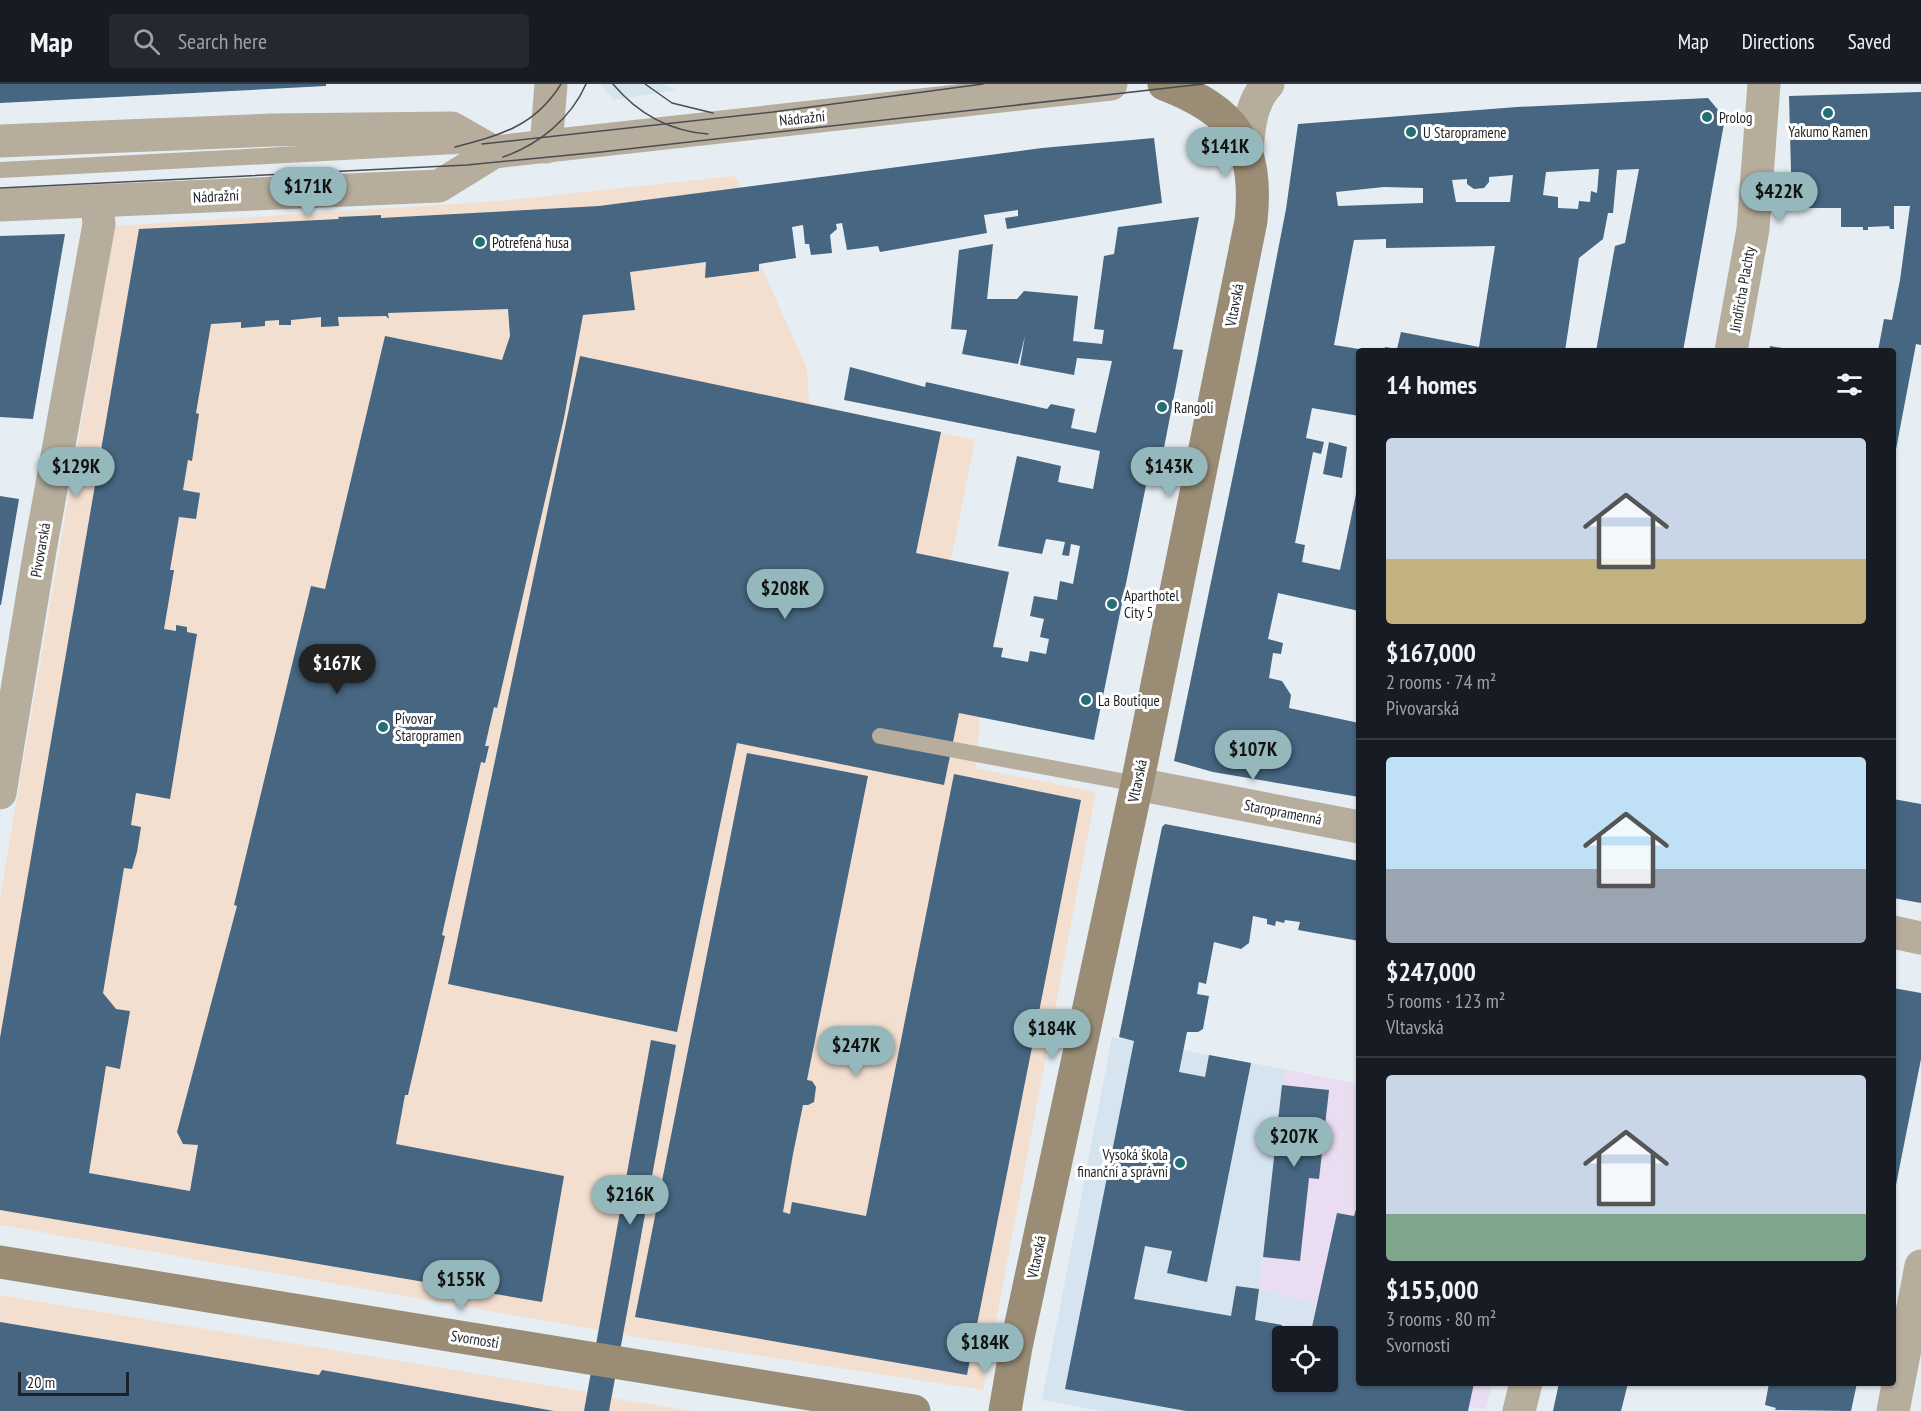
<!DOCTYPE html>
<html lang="en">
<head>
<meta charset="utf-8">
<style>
  body { margin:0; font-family:"PT Sans Narrow",sans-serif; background:#242831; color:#f1f3f6; height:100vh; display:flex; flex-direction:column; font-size:22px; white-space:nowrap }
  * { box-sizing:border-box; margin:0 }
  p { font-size:20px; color:#9ea1a6 }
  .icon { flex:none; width:33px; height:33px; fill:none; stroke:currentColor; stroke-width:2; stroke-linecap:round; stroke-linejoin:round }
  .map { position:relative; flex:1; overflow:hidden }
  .details { position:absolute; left:1356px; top:264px; width:540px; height:1038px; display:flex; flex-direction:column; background:#171b24; border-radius:6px; box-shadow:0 2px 4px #0004 }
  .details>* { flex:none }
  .controls { position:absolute; left:1272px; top:1242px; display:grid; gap:12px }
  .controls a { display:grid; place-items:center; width:66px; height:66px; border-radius:6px; background:#171b24; box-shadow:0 2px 4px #0004; font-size:30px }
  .scale { position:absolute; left:18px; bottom:15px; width:111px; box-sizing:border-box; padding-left:6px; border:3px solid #1e2023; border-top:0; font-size:16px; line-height:21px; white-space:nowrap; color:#1e2023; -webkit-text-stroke:4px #fff; paint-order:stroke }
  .price { position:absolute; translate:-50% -51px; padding:0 14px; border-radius:21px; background:#94b8bb; color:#111; font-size:20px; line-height:39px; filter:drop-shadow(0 2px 3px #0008) }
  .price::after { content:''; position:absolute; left:50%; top:36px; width:18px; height:14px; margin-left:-9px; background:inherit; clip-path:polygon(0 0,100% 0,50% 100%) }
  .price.active { background:#222; color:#fff }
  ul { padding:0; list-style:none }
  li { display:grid; align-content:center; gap:12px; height:318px; padding:0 30px }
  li+li { border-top:2px solid #363941 }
  li span { display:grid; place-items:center; height:186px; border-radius:6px; color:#555 }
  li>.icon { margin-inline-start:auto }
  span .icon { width:108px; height:108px; fill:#fffc; stroke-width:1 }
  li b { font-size:26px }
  h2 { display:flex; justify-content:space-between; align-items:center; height:72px; padding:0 30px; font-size:26px }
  header { display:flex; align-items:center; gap:36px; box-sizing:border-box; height:84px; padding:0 30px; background:#171b24; border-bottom:2px solid #363941 }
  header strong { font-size:28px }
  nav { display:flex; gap:33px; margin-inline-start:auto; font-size:21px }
  .search { width:420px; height:54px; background:#242831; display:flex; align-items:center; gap:15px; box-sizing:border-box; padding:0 21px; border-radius:6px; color:#9ea1a6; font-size:22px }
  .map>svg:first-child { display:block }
  .commercial { fill:#ebddf1 }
  .industrial { fill:#f3dfd0 }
  .built { fill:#d6e4f0 }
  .building { fill:#476681; fill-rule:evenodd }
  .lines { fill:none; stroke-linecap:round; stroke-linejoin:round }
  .service { stroke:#b6ad9c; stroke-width:16 }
  .minor { stroke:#b6ad9c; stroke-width:33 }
  .tertiary { stroke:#b6ad9c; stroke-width:33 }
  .secondary { stroke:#9b8d75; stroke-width:33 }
  .tram { stroke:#4a4d51; stroke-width:1.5 }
  .poi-dot { fill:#236f73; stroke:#fff; stroke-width:2 }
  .labels { text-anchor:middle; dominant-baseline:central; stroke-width:6; stroke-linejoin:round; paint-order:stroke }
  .poi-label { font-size:15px; fill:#1e2023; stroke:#fff; text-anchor:start }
  .street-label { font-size:15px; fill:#1e2023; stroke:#fff }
</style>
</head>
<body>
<header>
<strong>Map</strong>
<div class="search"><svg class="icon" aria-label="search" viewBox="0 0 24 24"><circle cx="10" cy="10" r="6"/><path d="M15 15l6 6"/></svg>Search here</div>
<nav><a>Map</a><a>Directions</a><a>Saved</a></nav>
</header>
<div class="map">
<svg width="1921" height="1327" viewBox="0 0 1921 1327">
  <rect width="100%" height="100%" fill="#e6eef4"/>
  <g class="commercial">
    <polygon points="1284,985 1359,1000 1359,1297 1328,1290 1328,1252 1309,1252 1316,1220 1259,1205"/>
    <polygon points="1367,1299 1492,1299 1486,1326"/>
  </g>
  <polygon class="industrial" points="735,92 741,105 760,179 807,285 809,319 975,356 951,476 1009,488 980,633 976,684 1096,708 983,1306 623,1251 612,1314 691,1327 0,1327 0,1211 587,1308 598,1246 0,1141 0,813 115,142 498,117"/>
  <g class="built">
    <polygon points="601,0 663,0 676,6 613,16"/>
    <polygon points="1112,953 1284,985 1259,1205 1316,1220 1309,1252 1282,1252 1282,1280 1277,1280 1268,1327 1102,1327 1042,1316"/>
  </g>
  <g class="building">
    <polygon points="0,0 326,0 326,2 0,19"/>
    <polygon points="1921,8 1921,261 1916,260 1894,376 1893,267 1878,267 1884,235 1892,236 1900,196 1910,122 1894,122 1894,145 1890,145 1889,142 1868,143 1868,146 1863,146 1863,143 1841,143 1841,124 1792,124 1789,12"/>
    <path d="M1708,14L1725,34L1683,267H1596L1615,162L1625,159L1639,85L1617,86L1613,129H1608L1603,155L1579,174L1565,267H1384L1385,263L1397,265L1401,248L1479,263L1495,162L1386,164V155L1354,156L1334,261L1359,265V332L1312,324L1306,354L1324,358L1321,370L1313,368L1295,459L1305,461L1302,478L1340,486L1359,396V527L1278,509L1268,555L1283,559L1281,570L1273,569L1269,594L1282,597L1291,611L1289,624L1359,639V713L1213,688L1174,677L1256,280L1286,125L1298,40L1517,23ZM1599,85L1597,109L1591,107L1590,118L1579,117L1578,125L1558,124V113L1543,111L1546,88ZM1513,91L1510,118H1456L1452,96L1467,95V100L1474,105L1484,104L1489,98V93ZM1384,103L1423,104V119L1338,122L1336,108Z"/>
    <path d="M1154,54L1162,119L1007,145L1005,134L1018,132V126L984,131L987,149L880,168L878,162L847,166L842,139L836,140L837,145L830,151L832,169L811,171L809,160H805L803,141L792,143L796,174L759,180V187L705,194L706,178L630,188L635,226L583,231L564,334L497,624L494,623L485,662H489L485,679L481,678L442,851L445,852L408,1011H405L396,1060L564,1092L542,1218L0,1126V954L139,145L339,135L338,133L381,131V134L599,122L1042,64ZM508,225L510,252L502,276L385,252L325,505L311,502L234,821L237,822L177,1048L183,1060L198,1061L190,1107L89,1089L106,982L120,985L130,927L116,925L103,909L124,784L132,785L137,768L141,743L131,741L136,709L170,715L197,550L187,548V543L176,541V547L164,545L174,486H170L179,433L196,435L200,409L183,406L188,376L192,377L199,330L196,329L211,240L241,238V244L265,242V237L279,236V241H291V236L321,233V243L339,242L338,233L386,232L389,235L388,229Z"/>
    <polygon points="1199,133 1173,265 1183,266 1161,379 1151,377 1094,656 959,629 944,701 737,659 677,948 448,900 580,272 941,348 916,469 1009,488 993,563 1003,564 1001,573 1028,578 1030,567 1046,570 1049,555 1040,553 1044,535 1030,532 1034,512 1057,516 1060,497 1073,500 1080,462 1071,460 1069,472 1062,471 1065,458 1046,455 1042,470 998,462 1017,372 1061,382 1058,398 1093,405 1100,367 844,316 850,283 925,303 926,298 1047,325 1051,320 1075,325 1071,344 1096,349 1112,277 1077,274 1074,291 1020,281 1025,252 1018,280 962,270 967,246 951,245 959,166 993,160 987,215 1017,215 1024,207 1078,212 1073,257 1102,260 1104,246 1094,245 1104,172 1114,170 1118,143"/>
    <polygon points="65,150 33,335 0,333 0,152"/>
    <polygon points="1770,262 1794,266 1793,267 1769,267"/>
    <polygon points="1329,358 1347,363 1342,394 1323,390"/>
    <polygon points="0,412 19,415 1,521 0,521"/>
    <polygon points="747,669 868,692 807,996 812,997 816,1003 814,1018 808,1021 803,1021 793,1070 783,1128 790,1130 792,1118 866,1132 954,690 1081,716 967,1291 635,1233"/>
    <polygon points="1893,715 1921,720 1921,819 1893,814"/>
    <polygon points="1165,740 1359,777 1359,857 1298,846 1300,838 1285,836 1284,839 1276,837 1275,842 1267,840 1267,835 1253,832 1249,859 1241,865 1214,858 1206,900 1199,898 1197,910 1209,912 1203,945 1198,948 1187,948 1179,988 1205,993 1209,971 1251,979 1207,1198 1167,1189 1172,1167 1145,1162 1134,1215 1231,1232 1236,1202 1259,1205 1255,1236 1282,1241 1277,1279 1282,1280 1282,1298 1328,1298 1328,1252 1310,1252 1337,1129 1354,1132 1359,1116 1359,1299 1474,1299 1468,1327 1186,1327 1065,1305 1134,957 1119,953 1162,743"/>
    <polygon points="1893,904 1921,909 1921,975 1894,1111"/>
    <polygon points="651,956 676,961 609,1327 584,1327"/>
    <polygon points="1282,1001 1329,1006 1319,1095 1309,1094 1300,1177 1263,1173"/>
    <polygon points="0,1238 319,1291 322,1286 554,1327 0,1327"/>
    <polygon points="1559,1299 1628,1299 1621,1327 1553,1327"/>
    <polygon points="1769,1299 1857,1299 1851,1327 1775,1326 1776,1324 1765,1321"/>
  </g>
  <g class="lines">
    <g class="service">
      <polyline points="0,86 475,61"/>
      <polyline points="880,652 1137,700"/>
    </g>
    <g class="minor">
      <polyline points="546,63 551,0"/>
      <path d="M1247,66C1249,42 1251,18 1268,0"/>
      <polyline points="1731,267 1753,145 1764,0"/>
      <polyline points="1137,700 1359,743"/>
      <polyline points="0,709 40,466 99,140 97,117"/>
      <polyline points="1893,848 1921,854"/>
      <polyline points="1519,1327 1526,1299"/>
      <polyline points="1893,1327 1921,1182"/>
    </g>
    <g class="tertiary">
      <polyline points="0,57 272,46 452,44 494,68"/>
      <polyline points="0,121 439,102 494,68 1111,0"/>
    </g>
    <g class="secondary">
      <polyline points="0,1178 914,1327"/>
      <path d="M1005,1327L1016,1263L1137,700L1251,137C1259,60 1235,27 1164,0"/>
    </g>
    <g class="tram">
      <path d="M613,0C638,30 669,47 708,50"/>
      <polyline points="645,0 672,19 713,29"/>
      <polyline points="482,60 773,28 983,0"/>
      <path d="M455,63C501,51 535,42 561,0"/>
      <path d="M503,73C538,61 571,35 586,0"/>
      <polyline points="0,104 467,81 601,68 1203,0"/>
    </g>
  </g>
  <g class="poi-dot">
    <circle cx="1828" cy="29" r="6"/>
    <circle cx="1707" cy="33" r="6"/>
    <circle cx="1411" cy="48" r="6"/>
    <circle cx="480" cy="158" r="6"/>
    <circle cx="1162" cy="323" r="6"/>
    <circle cx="1112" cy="520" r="6"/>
    <circle cx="1086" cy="616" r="6"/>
    <circle cx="383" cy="643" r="6"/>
    <circle cx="1180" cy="1079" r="6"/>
  </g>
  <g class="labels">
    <g class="poi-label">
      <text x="1719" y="33">Prolog</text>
      <text x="1828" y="47" text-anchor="middle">Yakumo Ramen</text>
      <text x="1423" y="48">U Staropramene</text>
      <text x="492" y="158">Potrefená husa</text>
      <text x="1174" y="323">Rangoli</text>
      <text x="1124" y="511">Aparthotel<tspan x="1124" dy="17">City 5</tspan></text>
      <text x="1098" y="616">La Boutique</text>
      <text x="395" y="634">Pivovar<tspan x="395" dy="17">Staropramen</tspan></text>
      <text x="1168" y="1070" text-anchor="end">Vysoká škola<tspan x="1168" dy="17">finanční a správní</tspan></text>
    </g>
    <g class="street-label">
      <text transform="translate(802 34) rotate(-6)">Nádražní</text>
      <text transform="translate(216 112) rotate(-3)">Nádražní</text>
      <text transform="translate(1742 205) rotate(-80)">Jindřicha Plachty</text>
      <text transform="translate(1234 221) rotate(-79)">Vltavská</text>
      <text transform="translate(40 466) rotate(-80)">Pivovarská</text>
      <text transform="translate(1137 697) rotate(-78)">Vltavská</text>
      <text transform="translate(1283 728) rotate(11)">Staropramenná</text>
      <text transform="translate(1036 1173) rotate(-78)">Vltavská</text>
      <text transform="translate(475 1255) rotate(9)">Svornosti</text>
    </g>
  </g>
</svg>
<div class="controls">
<a><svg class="icon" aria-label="locate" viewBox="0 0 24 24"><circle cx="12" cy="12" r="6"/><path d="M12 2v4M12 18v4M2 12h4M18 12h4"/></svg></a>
</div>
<div class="scale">20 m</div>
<b class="price" style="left:1225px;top:94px">$141K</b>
<b class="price" style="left:308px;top:134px">$171K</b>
<b class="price" style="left:1779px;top:139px">$422K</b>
<b class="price" style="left:76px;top:414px">$129K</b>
<b class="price" style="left:1169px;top:414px">$143K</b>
<b class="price" style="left:785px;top:536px">$208K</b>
<b class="price active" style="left:337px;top:611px">$167K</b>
<b class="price" style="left:1253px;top:697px">$107K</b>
<b class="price" style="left:1052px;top:976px">$184K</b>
<b class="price" style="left:856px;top:993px">$247K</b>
<b class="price" style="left:1294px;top:1084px">$207K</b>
<b class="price" style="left:630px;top:1142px">$216K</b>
<b class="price" style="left:461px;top:1227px">$155K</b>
<b class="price" style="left:985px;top:1290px">$184K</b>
<section class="details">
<h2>14 homes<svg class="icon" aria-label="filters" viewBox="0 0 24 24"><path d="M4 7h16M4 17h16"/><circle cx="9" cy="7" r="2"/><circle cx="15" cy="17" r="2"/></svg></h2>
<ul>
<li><span style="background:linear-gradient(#c9d6e8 65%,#c2b280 0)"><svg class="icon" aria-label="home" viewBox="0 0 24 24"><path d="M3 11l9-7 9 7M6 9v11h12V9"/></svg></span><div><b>$167,000</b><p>2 rooms · 74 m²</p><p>Pivovarská</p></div></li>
<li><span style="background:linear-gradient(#bfe0f5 60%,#9aa5b1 0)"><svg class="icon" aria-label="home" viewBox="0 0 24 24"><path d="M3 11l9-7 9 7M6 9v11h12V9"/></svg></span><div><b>$247,000</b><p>5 rooms · 123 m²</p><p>Vltavská</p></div></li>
<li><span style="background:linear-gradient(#c9d6e8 75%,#7fa58c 0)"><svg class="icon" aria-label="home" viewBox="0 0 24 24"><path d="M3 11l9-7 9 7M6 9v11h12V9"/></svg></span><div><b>$155,000</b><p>3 rooms · 80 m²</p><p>Svornosti</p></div></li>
</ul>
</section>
</div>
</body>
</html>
